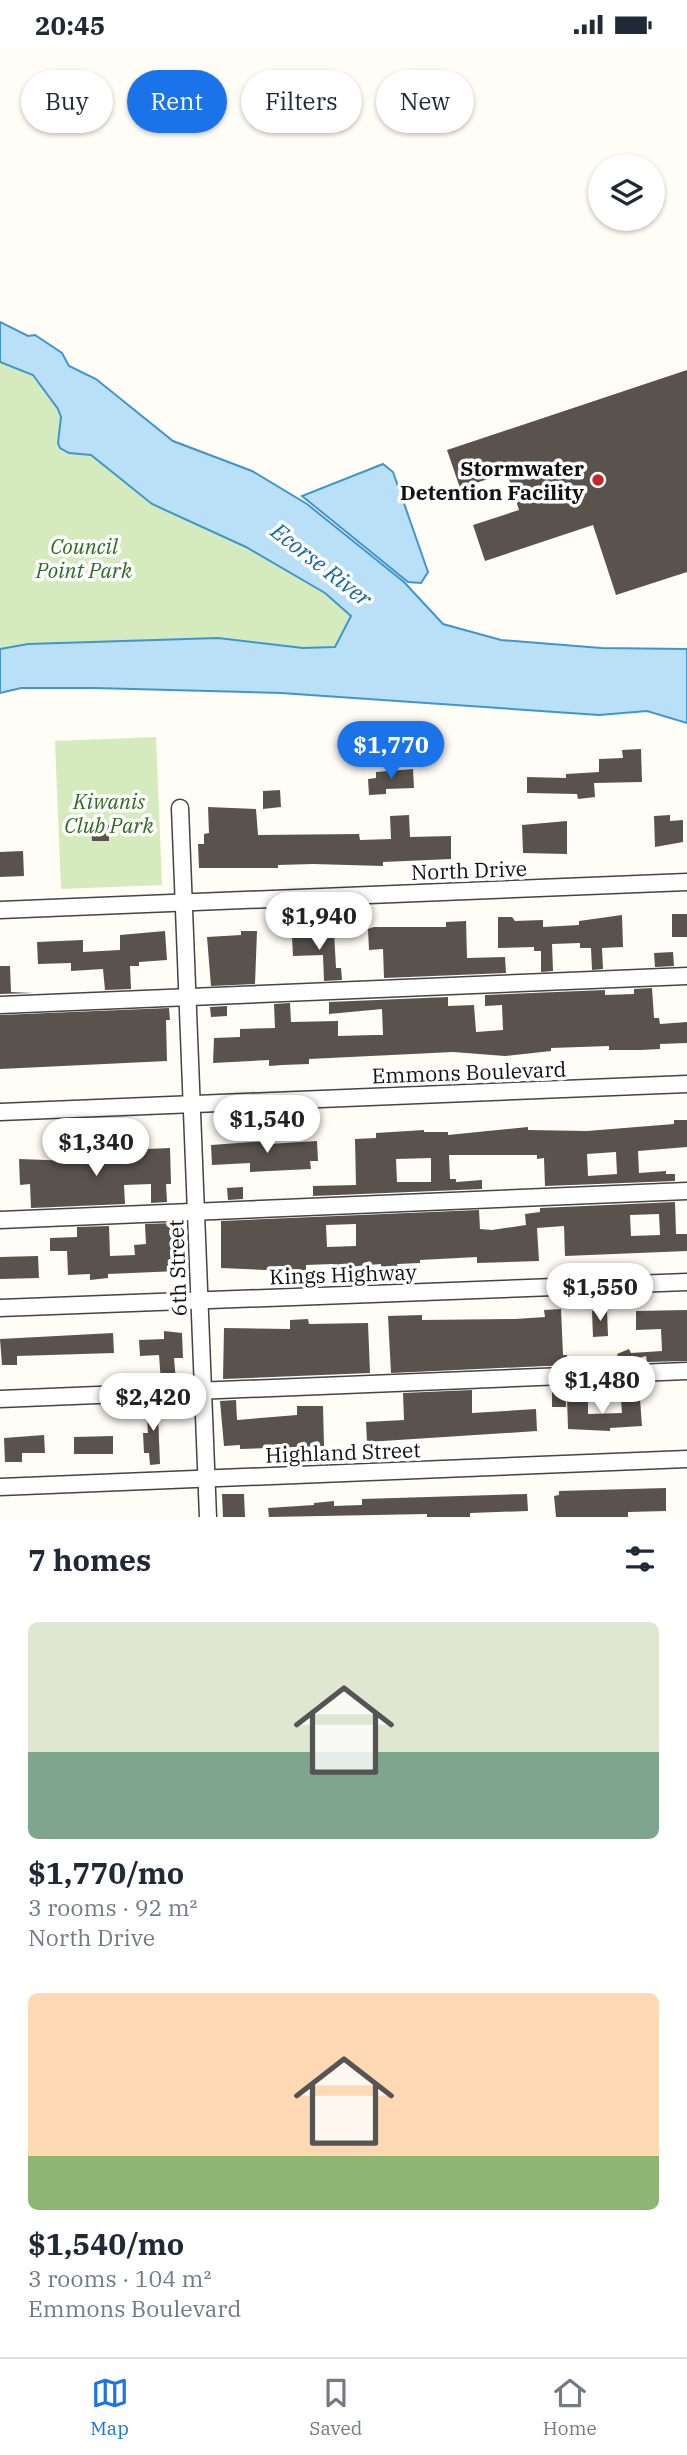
<!DOCTYPE html>
<html lang="en">
<head>
<meta charset="utf-8">
<style>
  body { margin:0; font-family:"IBM Plex Serif",serif; background:#f2f2f3; color:#1f2937; height:100vh; display:flex; flex-direction:column; font-size:26px; white-space:nowrap }
  * { box-sizing:border-box; margin:0 }
  p { font-size:23px; color:#747a83 }
  .icon { flex:none; width:38px; height:38px; fill:none; stroke:currentColor; stroke-width:2; stroke-linecap:round; stroke-linejoin:round }
  .map { position:relative; height:1468px; overflow:hidden }
  .side { display:flex; flex-direction:column; background:#fff; flex:1 }
  .side>* { flex:none }
  .top-card { position:absolute; left:21px; top:21px; width:646px; height:63px; display:flex; gap:14px }
  .buttons { position:absolute; left:588px; top:105px; display:grid; gap:14px }
  .buttons a { display:grid; place-items:center; width:77px; height:77px; border-radius:50%; background:#fff; box-shadow:0 2px 5px #0004; font-size:35px }
  .price { position:absolute; translate:-50% -60px; padding:0 16px; border-radius:24px; background:#fff; color:#222; font-size:23px; line-height:46px; filter:drop-shadow(0 2px 4px #0008) }
  .price::after { content:''; position:absolute; left:50%; top:42px; width:21px; height:16px; margin-left:-10px; background:inherit; clip-path:polygon(0 0,100% 0,50% 100%) }
  .price.selected { background:#1a73e8; color:#fff }
  ul { padding:0; list-style:none }
  li { display:grid; align-content:center; gap:14px; height:371px; padding:0 28px }
  li span { display:grid; place-items:center; height:217px; border-radius:10px; color:#555 }
  li>.icon { margin-inline-start:auto }
  span .icon { width:126px; height:126px; fill:#fffc; stroke-width:1 }
  li b { font-size:30px }
  h2 { display:flex; justify-content:space-between; align-items:center; height:84px; padding:0 28px; font-size:30px }
  .tag { padding:0 24px; border-radius:32px; background:#fff; box-shadow:0 2px 5px #0004; font-size:24px; line-height:63px }
  .tag.selected { background:#1a73e8; color:#fff }
  .status { display:flex; justify-content:space-between; align-items:center; height:49px; padding:0 35px; background:#fff; direction:ltr }
  .status svg { height:19px; fill:currentColor }
  .dock { display:flex; justify-content:space-around; align-items:center; height:98px; border-top:2px solid #e0e1e3; background:#fff; font-size:19px; color:#747a83 }
  .dock a { display:grid; justify-items:center; gap:4px }
  .dock .selected { color:#1a73e8 }
  .map>svg:first-child { display:block }
  .green { fill:#d5ebbd }
  .water { fill:#b9e0f7; stroke:#3f96cf; stroke-width:2 }
  .building { fill:#5a524d; fill-rule:evenodd }
  .lines { fill:none; stroke-linecap:round; stroke-linejoin:round }
  .minor-casing { stroke:#444; stroke-width:19 }
  .minor { stroke:#fff; stroke-width:16 }
  .poi-dot { fill:#c4262e; stroke:#fff; stroke-width:2.5 }
  .labels { text-anchor:middle; dominant-baseline:central; stroke-width:7; stroke-linejoin:round; paint-order:stroke }
  .poi-label { font-size:21px; font-weight:bold; fill:#111; stroke:#fff; text-anchor:end }
  .park-label { font-size:21px; font-style:italic; fill:#2f6b1f; stroke:#fff }
  .street-label { font-size:21px; fill:#111; stroke:#fff }
  .water-label { font-size:23px; font-style:italic; fill:#1768a6; stroke:#fff }
</style>
</head>
<body>
<div class="status"><b>20:45</b><svg viewBox="0 0 49 12"><path d="M0 12V9h3v3zM5 12V6h3v6zM10 12V3h3v9zM15 12V0h3v12zM26 1h20v11H26zM47 4h2v5h-2z"/></svg></div>
<div class="map">
<svg width="687" height="1468" viewBox="0 0 687 1468">
  <rect width="100%" height="100%" fill="#fffdf5"/>
  <g class="green">
    <polygon points="0,285 69,317 91,406 152,455 246,498 325,544 351,567 335,598 303,599 218,589 28,595 0,600"/>
    <polygon points="156,688 162,836 61,840 55,692"/>
  </g>
  <g class="water">
    <polygon points="0,273 28,287 35,286 62,304 69,317 96,330 173,392 252,422 307,455 404,533 443,575 501,591 601,599 687,600 687,674 647,662 599,666 281,644 95,639 21,639 0,644 0,600 28,595 218,589 303,599 335,598 351,567 325,544 246,498 152,455 91,406 69,404 60,399 58,394 61,368 58,360 33,326 0,313"/>
    <polygon points="383,415 393,423 428,523 421,534 408,533 302,447"/>
  </g>
  <g class="building">
    <polygon points="687,321 687,523 616,546 593,476 485,512 473,476 519,461 507,424 460,439 447,401"/>
    <polygon points="641,700 642,733 594,734 595,748 578,750 577,745 527,744 527,728 566,729 566,725 599,723 599,710 623,709 622,701"/>
    <polygon points="413,720 414,739 386,740 386,745 369,746 368,730 376,729 376,723"/>
    <polygon points="280,741 281,758 263,760 263,742"/>
    <polygon points="208,758 256,760 258,786 359,785 360,791 391,790 390,767 409,766 410,788 451,787 451,810 383,813 383,817 313,815 278,816 278,819 199,819 198,795 204,795 204,785 209,784"/>
    <polygon points="670,766 670,772 683,771 683,793 655,798 654,767"/>
    <polygon points="567,772 567,805 523,804 522,776"/>
    <polygon points="91,776 109,776 109,792 92,792"/>
    <polygon points="23,802 24,827 0,828 0,803"/>
    <rect x="672" y="865" width="15" height="23"/>
    <polygon points="622,866 623,898 602,899 603,920 592,921 591,899 580,899 580,894 552,895 553,922 541,923 541,902 534,902 534,898 498,899 498,868 512,868 515,872 543,871 543,878 579,876 579,872"/>
    <polygon points="466,872 467,909 505,908 506,924 384,929 383,900 369,901 368,880 374,878 446,878 446,873"/>
    <polygon points="165,882 167,911 139,913 139,917 130,917 131,940 105,941 103,920 71,922 71,914 38,915 37,893 83,891 83,903 120,901 120,886"/>
    <polygon points="241,882 257,882 255,935 211,937 207,888 241,886"/>
    <polygon points="334,883 336,919 341,919 342,931 324,932 323,906 293,907 292,887"/>
    <polygon points="673,903 674,917 655,918 654,904"/>
    <polygon points="0,917 10,917 11,943 34,944 0,945"/>
    <polygon points="652,939 654,969 659,969 660,975 687,973 687,994 660,995 660,1000 641,1001 609,1001 609,997 551,999 551,1002 505,1007 453,1003 309,1010 309,1015 282,1016 269,1017 269,1011 213,1014 214,989 240,988 240,980 275,979 274,955 290,954 291,973 338,972 338,987 373,986 383,986 382,960 329,965 329,953 448,948 448,957 474,956 476,983 503,981 502,956 485,957 485,946 605,941 605,946 634,945 634,940"/>
    <polygon points="227,957 227,967 211,968 210,958"/>
    <polygon points="169,959 170,971 166,971 167,1012 0,1020 0,966"/>
    <path d="M674,1071H687V1098L638,1102L639,1124L666,1122V1125H675V1132L545,1137L544,1109L537,1110V1106H449L450,1130H456V1133L482,1131V1140L313,1147V1137L356,1136L355,1090L376,1089V1084L424,1081V1083H448V1086L528,1078V1081L587,1082L674,1075ZM616,1103L617,1125L588,1127L587,1105ZM431,1109V1133H397L396,1110Z"/>
    <polygon points="268,1092 269,1095 317,1092 318,1112 310,1112 311,1120 250,1123 250,1114 212,1116 211,1096"/>
    <polygon points="170,1099 171,1135 166,1135 167,1153 151,1154 151,1135 124,1136 125,1155 31,1159 30,1135 20,1136 19,1110 73,1112 73,1107 124,1106 123,1101"/>
    <polygon points="243,1138 243,1150 228,1151 227,1139"/>
    <path d="M675,1153L676,1185H687V1202L565,1207L564,1177L537,1179L539,1212L477,1214V1208L420,1211V1214L397,1215L398,1219L381,1220V1215L334,1219L333,1215L306,1216V1221L287,1222L221,1219V1172L479,1161L480,1180L492,1181L526,1176L525,1165L540,1163V1159ZM659,1165L660,1186L631,1187L630,1166ZM356,1175V1197L327,1198L326,1176Z"/>
    <polygon points="174,1174 178,1222 108,1225 108,1229 90,1231 90,1225 68,1226 67,1202 50,1202 50,1189 77,1188 77,1178 109,1177 110,1207 135,1206 134,1196 146,1195 145,1175"/>
    <polygon points="38,1207 39,1229 0,1230 0,1208"/>
    <polygon points="561,1260 563,1306 567,1306 568,1316 391,1324 388,1267 422,1266 422,1271 515,1270 545,1268 544,1261"/>
    <polygon points="607,1261 608,1287 593,1288 592,1262"/>
    <polygon points="687,1261 687,1312 647,1313 646,1307 621,1314 617,1305 629,1300 631,1304 662,1302 661,1280 636,1281 636,1262"/>
    <polygon points="308,1270 309,1275 368,1274 370,1324 223,1330 224,1279 290,1280 290,1271"/>
    <polygon points="164,1282 182,1284 183,1309 174,1309 176,1332 161,1333 159,1306 140,1307 139,1291 164,1290"/>
    <polygon points="113,1284 114,1304 17,1307 17,1316 2,1316 0,1290"/>
    <polygon points="565,1337 566,1358 552,1358 552,1341"/>
    <polygon points="472,1341 472,1364 536,1360 537,1382 367,1393 366,1373 404,1371 403,1344"/>
    <polygon points="567,1348 588,1348 588,1365 622,1364 621,1351 640,1350 642,1377 610,1379 610,1382 568,1380"/>
    <polygon points="236,1351 237,1371 297,1366 297,1357 323,1357 324,1397 240,1400 240,1396 224,1397 220,1352"/>
    <polygon points="163,1354 164,1366 158,1366 160,1415 150,1416 149,1404 144,1404 143,1384 148,1384 146,1355"/>
    <polygon points="44,1386 45,1404 22,1404 22,1413 5,1413 4,1389"/>
    <polygon points="113,1387 113,1405 74,1405 74,1388"/>
    <polygon points="666,1439 666,1462 628,1463 628,1468 556,1468 554,1447 559,1446 559,1442"/>
    <polygon points="222,1445 244,1445 245,1468 223,1468"/>
    <polygon points="527,1445 528,1462 470,1464 470,1468 427,1468 427,1465 269,1468 268,1459 314,1456 314,1454 334,1452 334,1457 362,1456 362,1450"/>
  </g>
  <g class="lines">
    <defs>
      <g id="minor">
        <polyline points="180,759 208,1468"/>
        <polyline points="0,861 687,833"/>
        <polyline points="0,956 687,927"/>
        <polyline points="0,1063 687,1035"/>
        <polyline points="0,1171 687,1142"/>
        <polyline points="0,1259 687,1233"/>
        <polyline points="0,1350 687,1322"/>
        <polyline points="0,1438 687,1410"/>
      </g>
    </defs>
    <use href="#minor" class="minor-casing"/>
    <use href="#minor" class="minor"/>
  </g>
  <circle class="poi-dot" cx="598" cy="431" r="7"/>
  <g class="labels">
    <g class="poi-label">
      <text x="584" y="419">Stormwater<tspan x="584" dy="24">Detention Facility</tspan></text>
    </g>
    <g class="park-label">
      <text x="84" y="497">Council<tspan x="84" dy="24">Point Park</tspan></text>
      <text x="109" y="752">Kiwanis<tspan x="109" dy="24">Club Park</tspan></text>
    </g>
    <g class="street-label">
      <text transform="translate(469 821) rotate(-2)">North Drive</text>
      <text transform="translate(469 1023) rotate(-2)">Emmons Boulevard</text>
      <text transform="translate(177 1219) rotate(-92)">6th Street</text>
      <text transform="translate(343 1225) rotate(-2)">Kings Highway</text>
      <text transform="translate(343 1403) rotate(-2)">Highland Street</text>
    </g>
    <g class="water-label">
      <text transform="translate(322 515) rotate(38)">Ecorse River</text>
    </g>
  </g>
</svg>
<div class="buttons">
<a><svg class="icon" aria-label="layers" viewBox="0 0 24 24"><path d="M12 4l9 5-9 5-9-5zM3 14l9 5 9-5"/></svg></a>
</div>
<b class="price selected" style="left:391px;top:732px">$1,770</b>
<b class="price" style="left:319px;top:903px">$1,940</b>
<b class="price" style="left:267px;top:1106px">$1,540</b>
<b class="price" style="left:96px;top:1129px">$1,340</b>
<b class="price" style="left:600px;top:1274px">$1,550</b>
<b class="price" style="left:602px;top:1367px">$1,480</b>
<b class="price" style="left:153px;top:1384px">$2,420</b>
<div class="top-card">
<a class="tag">Buy</a>
<a class="tag selected">Rent</a>
<a class="tag">Filters</a>
<a class="tag">New</a>
</div>
</div>
<section class="side">
<h2>7 homes<svg class="icon" aria-label="filters" viewBox="0 0 24 24"><path d="M4 7h16M4 17h16"/><circle cx="9" cy="7" r="2"/><circle cx="15" cy="17" r="2"/></svg></h2>
<ul>
<li><span style="background:linear-gradient(#dfe7d0 60%,#7fa58c 0)"><svg class="icon" aria-label="home" viewBox="0 0 24 24"><path d="M3 11l9-7 9 7M6 9v11h12V9"/></svg></span><div><b>$1,770/mo</b><p>3 rooms · 92 m²</p><p>North Drive</p></div></li>
<li><span style="background:linear-gradient(#ffd9b3 75%,#8fb573 0)"><svg class="icon" aria-label="home" viewBox="0 0 24 24"><path d="M3 11l9-7 9 7M6 9v11h12V9"/></svg></span><div><b>$1,540/mo</b><p>3 rooms · 104 m²</p><p>Emmons Boulevard</p></div></li>
</ul>
</section>
<nav class="dock">
<a class="selected"><svg class="icon" aria-label="map" viewBox="0 0 24 24"><path d="M3 6l6-2 6 2 6-2v14l-6 2-6-2-6 2zM9 4v14M15 6v14"/></svg>Map</a>
<a><svg class="icon" aria-label="saved" viewBox="0 0 24 24"><path d="M7 4h10v16l-5-4-5 4z"/></svg>Saved</a>
<a><svg class="icon" aria-label="home" viewBox="0 0 24 24"><path d="M3 11l9-7 9 7M6 9v11h12V9"/></svg>Home</a>
</nav>
</body>
</html>
